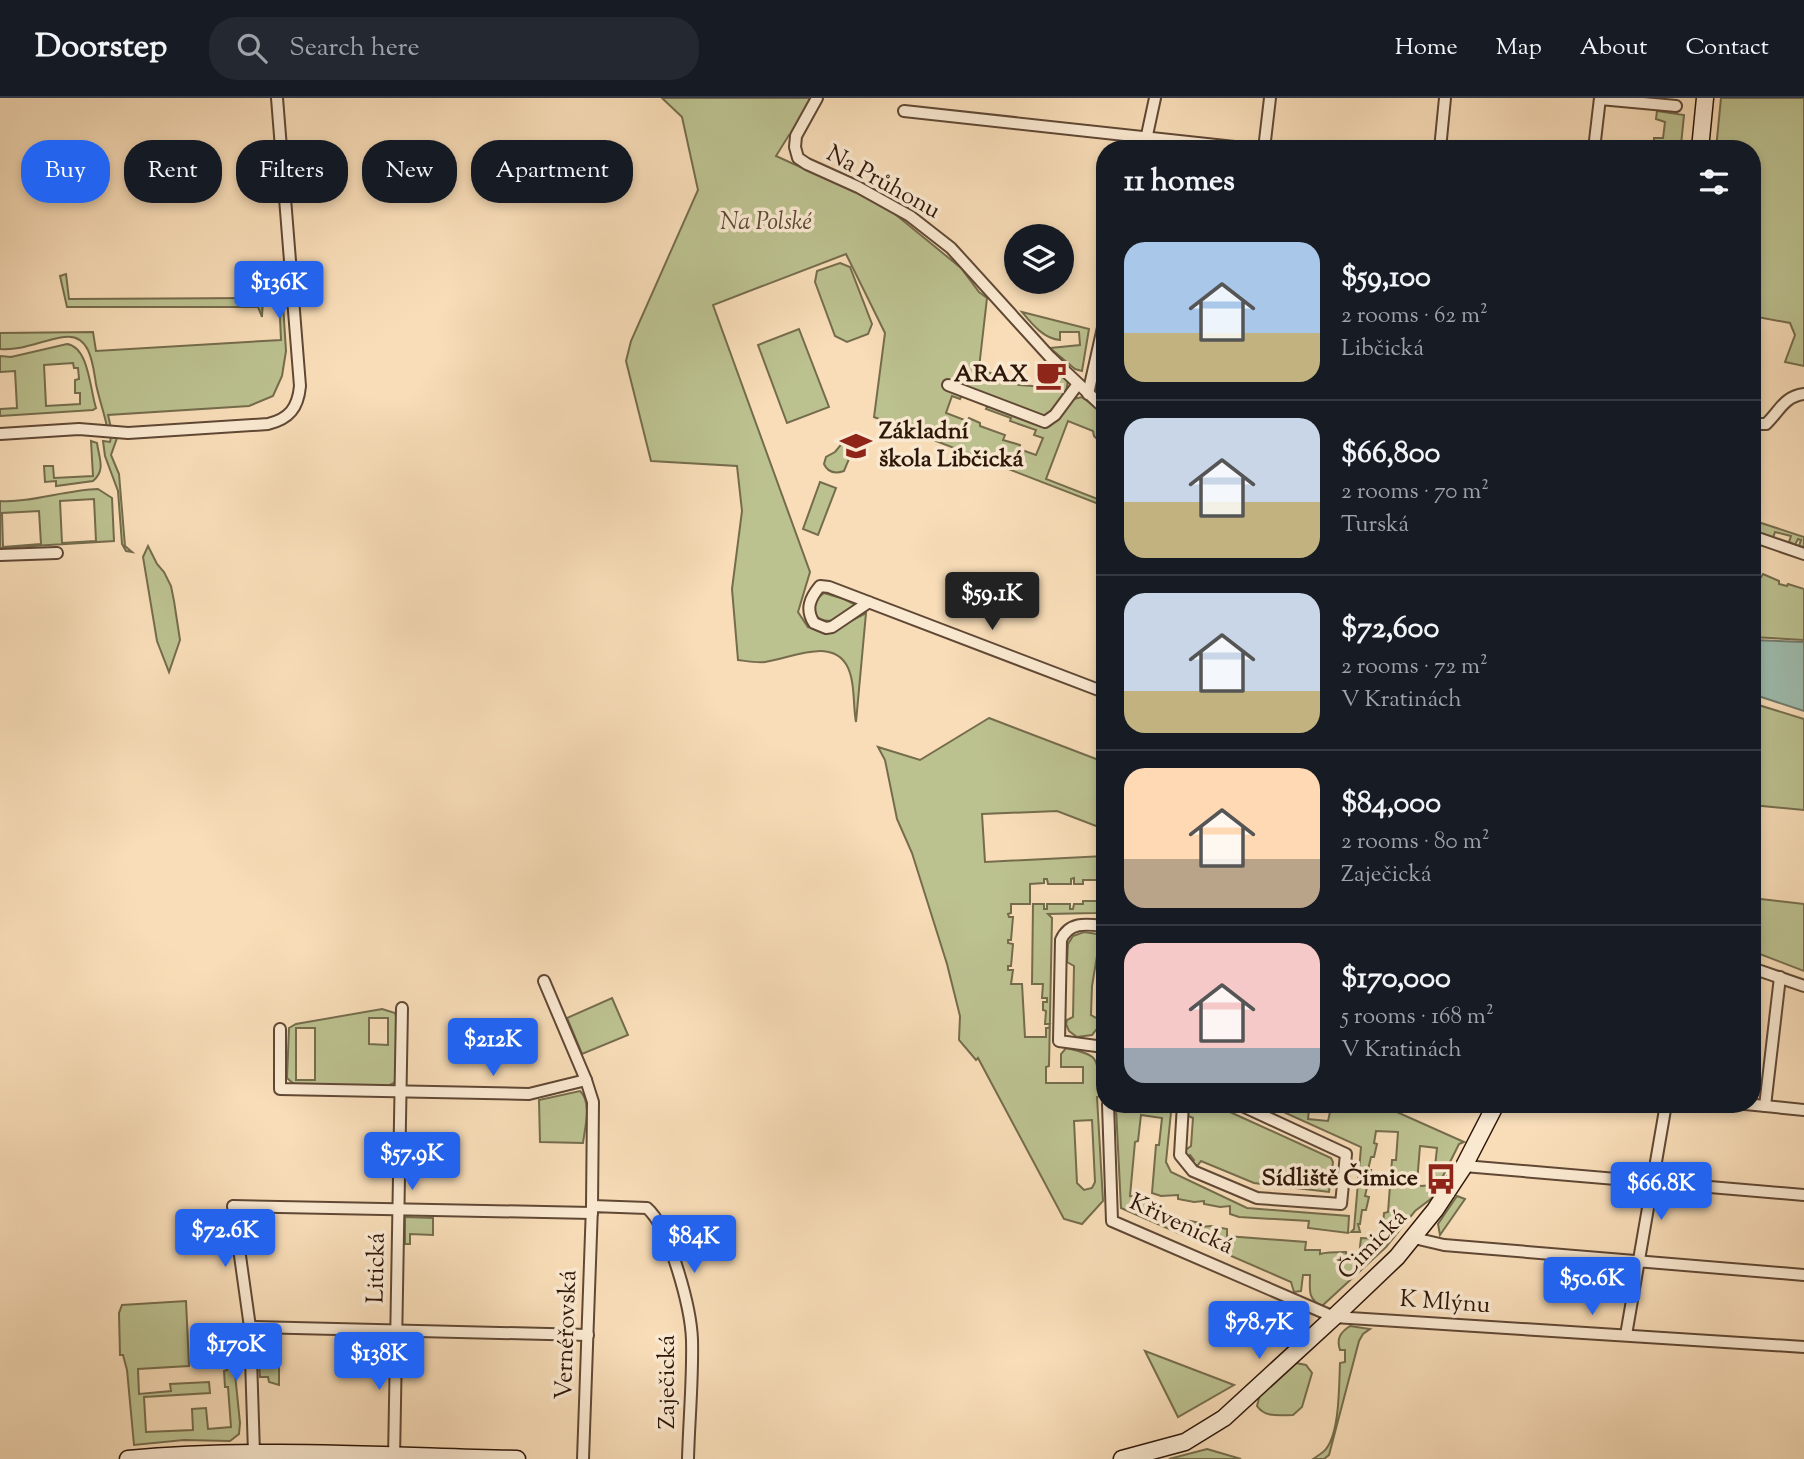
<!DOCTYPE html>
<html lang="en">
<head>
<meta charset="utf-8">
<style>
  body { margin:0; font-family:"Sorts Mill Goudy",serif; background:#242831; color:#f1f3f6; height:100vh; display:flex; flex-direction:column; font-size:26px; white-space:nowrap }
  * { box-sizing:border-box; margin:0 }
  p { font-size:23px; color:#9ea1a6 }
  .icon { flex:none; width:38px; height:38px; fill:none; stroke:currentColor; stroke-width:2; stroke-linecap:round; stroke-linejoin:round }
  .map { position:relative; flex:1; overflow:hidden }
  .side { position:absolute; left:1096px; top:42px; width:665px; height:973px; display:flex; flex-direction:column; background:#171b24; border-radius:28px; box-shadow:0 4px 10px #0003 }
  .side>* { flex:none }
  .hud { position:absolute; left:21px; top:42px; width:665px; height:63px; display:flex; gap:14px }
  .buttons { position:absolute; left:1004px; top:126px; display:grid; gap:14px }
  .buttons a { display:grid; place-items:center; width:70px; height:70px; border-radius:50%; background:#171b24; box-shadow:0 4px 10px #0003; font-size:35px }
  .price { position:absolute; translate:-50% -60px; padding:0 16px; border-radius:7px; background:#2563eb; color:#fff; font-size:23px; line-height:46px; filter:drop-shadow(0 2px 4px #0008) }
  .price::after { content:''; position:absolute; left:50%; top:42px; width:21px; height:16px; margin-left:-10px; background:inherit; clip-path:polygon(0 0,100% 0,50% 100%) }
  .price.current { background:#222; color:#fff }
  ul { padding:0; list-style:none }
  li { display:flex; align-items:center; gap:21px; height:175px; padding:0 28px }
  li+li { border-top:2px solid #363941 }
  li span { display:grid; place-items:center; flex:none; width:196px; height:140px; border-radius:21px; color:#555 }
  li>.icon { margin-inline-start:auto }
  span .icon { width:84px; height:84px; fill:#fffc; stroke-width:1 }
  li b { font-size:30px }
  h2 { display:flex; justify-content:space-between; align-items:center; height:84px; padding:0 28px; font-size:30px }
  .tag { padding:0 24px; border-radius:28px; background:#171b24; box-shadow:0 4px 10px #0003; font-size:24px; line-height:63px }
  .tag.current { background:#2563eb; color:#fff }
  header { display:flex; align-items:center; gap:42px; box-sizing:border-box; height:98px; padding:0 35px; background:#171b24; border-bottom:2px solid #363941 }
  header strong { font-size:33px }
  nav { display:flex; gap:38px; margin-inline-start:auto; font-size:24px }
  .search { width:490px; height:63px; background:#242831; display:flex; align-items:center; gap:18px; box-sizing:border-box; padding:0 24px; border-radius:28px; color:#9ea1a6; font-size:26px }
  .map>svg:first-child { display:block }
  .green { fill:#bcc190; stroke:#756c4c; stroke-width:2; fill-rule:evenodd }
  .water { fill:#9dbcae; stroke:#717a6c; stroke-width:2 }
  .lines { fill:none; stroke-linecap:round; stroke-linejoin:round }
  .street-casing { stroke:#604835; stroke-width:14 }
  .secondary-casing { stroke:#2e1609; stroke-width:19 }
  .street { stroke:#fae9d1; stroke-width:10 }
  .secondary { stroke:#fae9d1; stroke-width:16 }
  .labels { text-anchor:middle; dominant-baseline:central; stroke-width:7; stroke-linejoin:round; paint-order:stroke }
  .street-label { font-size:24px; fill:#2e1609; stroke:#fae9d1 }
  .park-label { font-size:24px; font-style:italic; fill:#594932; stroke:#fae9d1 }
  .poi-label { font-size:24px; font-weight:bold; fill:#2e1609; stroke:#fae9d1; text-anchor:end }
</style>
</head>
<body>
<header>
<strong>Doorstep</strong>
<div class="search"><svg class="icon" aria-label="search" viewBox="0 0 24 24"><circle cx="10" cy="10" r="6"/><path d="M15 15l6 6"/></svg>Search here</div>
<nav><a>Home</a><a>Map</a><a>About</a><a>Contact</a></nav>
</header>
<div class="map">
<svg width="1804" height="1361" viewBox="0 0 1804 1361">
  <rect width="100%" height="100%" fill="#f8ddb8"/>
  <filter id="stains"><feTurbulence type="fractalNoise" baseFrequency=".00286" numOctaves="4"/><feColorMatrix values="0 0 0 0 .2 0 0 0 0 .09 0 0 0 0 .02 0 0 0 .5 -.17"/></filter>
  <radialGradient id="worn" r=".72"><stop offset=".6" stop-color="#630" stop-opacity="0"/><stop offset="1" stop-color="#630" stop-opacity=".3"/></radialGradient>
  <g class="green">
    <path d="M662,0H814L794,38L789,37L776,58L884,107L961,170L979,194L987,200L979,270L1019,287L1046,289L1063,276L1068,282L1066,295L1074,301L1082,299L1104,316V342L1100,344L1094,338L1093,333L1068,323L1046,381L1100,402L1104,393V408L874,319L885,235L846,156L713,207L810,474L798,514L808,529L830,534L866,515L856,624C853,608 855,590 850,575C838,536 793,560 765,564C757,565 746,563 738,562L732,491L742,413L737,368L651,363L626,263L631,243L698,92L682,19ZM962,297L988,307L986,311L1011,320L1010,323L1036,332L1034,337L1043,340L1036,357L1019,351L1020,347L1003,342L1005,337L980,328V325L969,320L967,323L946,315L952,298L960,301Z"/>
    <polygon points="1721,0 1804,0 1804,268 1785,264 1795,237 1790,225 1752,218 1752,51 1716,51"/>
    <polygon points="1657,13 1684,17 1681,47 1654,45 1654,40 1663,40 1665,24 1656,21"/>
    <polygon points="840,165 850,169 872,226 868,236 847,244 835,238 815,184 817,173"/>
    <polygon points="66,176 69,201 263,200 262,219 258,209 67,209 60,178"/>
    <path d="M283,206L286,253L282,278L273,298L249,308L108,317L111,330L107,329C104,314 99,301 96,286C93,268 91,235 64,239C42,242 23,253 0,251V235L93,234L96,253L281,242L280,220Z"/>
    <path d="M1022,214L1089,231L1082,273L1075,271L1050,250L1080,247L1079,234H1060V242C1044,241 1032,226 1022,214Z"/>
    <polygon points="799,231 829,309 787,325 758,247"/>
    <path d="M67,246C89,249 90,292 96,310L93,312L0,318V311L17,310L15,273L0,274V258L11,259ZM73,265L74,270H78L79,281L75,282V295H80V306L46,308L44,267Z"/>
    <polygon points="111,339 117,340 111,357 119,376 125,448 132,454 126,453 122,446 118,393 105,358 103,343 110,344"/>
    <path d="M91,343L97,345C99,360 106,372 93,383L56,388V383L45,384L44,368H53L54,380L93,378Z"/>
    <path d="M844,343L854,349L844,373C835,376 828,375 824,366L826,359L835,354Z"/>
    <polygon points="820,384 836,390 818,437 803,431"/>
    <path d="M98,391L112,400L114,443L0,450V403C30,405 65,392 98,391ZM94,401L96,443L62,445L60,403ZM39,413L41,446L3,449L2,415Z"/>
    <polygon points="1752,422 1804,439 1804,449 1799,448 1801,442 1798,441 1795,447 1789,444 1791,438 1775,434 1773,440 1752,433"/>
    <polygon points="148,448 157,466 164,474 171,488 174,503 180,542 169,574 157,543 143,459"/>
    <polygon points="1752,473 1754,476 1761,479 1763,476 1779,483 1779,486 1787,488 1788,486 1804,491 1804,542 1752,539"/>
    <path d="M824,495L844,501L856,507C843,517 829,531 815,517L813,504Z"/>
    <polygon points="1752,605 1804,621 1804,712 1752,707"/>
    <path d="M989,620L1104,664V731L1057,713L982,716L985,764L1104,758V782H1100V777H1097V782H1083V786H1074V780L1071,781V786H1048L1047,781H1044V785L1030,786V806H1011V815L1008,816L1009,819H1013L1011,842H1008V845L1013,846L1011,868H1008V872H1013L1011,886H1022L1025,939H1046V930H1049L1050,926H1045L1046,913L1043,912V904H1047V900H1042L1043,886H1032L1033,806H1044V811H1047V806H1070V811H1073L1074,806H1083V803H1097V808H1100V803H1104V810H1100L1096,815L1048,816L1052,820L1049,968L1046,969V985H1083V969H1061V956L1066,950C1102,958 1097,960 1099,995L1102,998L1097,999L1103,1103L1082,1126L1064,1121L978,960L976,962L959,942L960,918L947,866L912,755L897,721L885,662L878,649L920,662ZM1092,1022L1095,1084L1092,1090L1084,1092L1077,1085L1074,1023Z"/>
    <polygon points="1752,800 1804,806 1804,873 1752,853"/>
    <polygon points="1084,834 1097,836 1103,846 1102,851 1098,852 1092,888 1091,917 1098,921 1099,928 1092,937 1077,939 1069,933 1066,926 1067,922 1073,919 1074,868 1067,864 1068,846 1073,838"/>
    <polygon points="612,900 628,937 582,956 567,920"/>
    <path d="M382,911L395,915L397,921V979L394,985L388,988L295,987L287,980L289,930L296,926ZM369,920H388V947L369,946ZM296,930H315V982H296Z"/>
    <path d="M580,993C592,1004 585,1029 583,1045L540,1044L539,1002Z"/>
    <polygon points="1188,1006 1219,1006 1219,1009 1331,1060 1333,1064 1329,1094 1254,1085 1201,1063 1198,1067 1194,1067 1192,1065 1194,1062 1190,1057 1187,1060 1184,1053 1191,1048 1193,1020 1186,1017"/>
    <path d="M1266,1006H1311V1009H1306V1012H1309L1308,1021L1328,1023L1330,1014H1333V1011L1328,1010V1006H1379L1464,1044L1459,1046L1432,1100L1415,1113L1386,1149L1322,1208C1307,1201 1310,1191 1310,1177H1303L1301,1193L1294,1194L1291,1184L1121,1110L1116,1010L1171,1014L1166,1064L1171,1074L1247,1110L1349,1118L1348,1135L1308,1130L1309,1123L1239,1119L1230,1116V1108L1220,1109L1204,1106V1103L1194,1104L1178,1101V1097L1161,1098L1152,1095L1156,1047H1159L1162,1020L1141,1017L1138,1043L1135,1044L1130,1098L1150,1100L1149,1118L1175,1120V1123L1185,1122L1201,1125V1129L1211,1128L1227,1131V1138L1306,1144L1305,1152H1320V1156C1326,1154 1339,1154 1346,1154V1158L1359,1157L1361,1140L1382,1141L1384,1115L1388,1114L1392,1062H1396L1398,1034L1376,1033L1374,1045L1377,1046L1374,1059H1371L1368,1072H1371L1365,1098L1369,1099L1366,1112H1362L1360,1126H1358L1360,1134H1351L1354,1131L1361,1049ZM1420,1048L1437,1050L1433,1087L1421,1088L1417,1085Z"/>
    <polygon points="1457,1098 1465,1101 1440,1137 1438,1126"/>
    <polygon points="405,1119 433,1120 433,1137 410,1136 410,1146 405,1146"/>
    <polygon points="186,1203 189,1268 138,1271 139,1296 171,1293 170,1286 209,1284 210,1295 144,1299 146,1334 193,1332 192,1311 206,1310 208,1331 231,1329 228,1289 225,1289 224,1273 227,1272 225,1266 234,1266 240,1325 239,1336 230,1343 184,1342 134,1347 127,1272 123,1257 120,1257 119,1215 122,1207"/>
    <path d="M1350,1228L1370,1231L1363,1236L1359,1243L1329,1357L1324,1361H1313C1317,1358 1323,1355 1326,1351C1340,1334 1339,1285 1340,1265L1345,1264V1252H1340C1336,1240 1341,1234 1350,1228Z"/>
    <polygon points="257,1237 279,1238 279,1287 269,1284 268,1279 260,1279"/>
    <polygon points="1145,1253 1234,1287 1178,1319"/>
    <path d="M1296,1265L1306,1267L1312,1275L1302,1309L1293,1317C1280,1317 1265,1320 1257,1308L1260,1296Z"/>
    <polygon points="1207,1351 1241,1361 1169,1361"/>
  </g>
  <polygon class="water" points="1752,542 1804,544 1804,613 1752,596"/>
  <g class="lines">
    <defs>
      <g id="street">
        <polyline points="817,0 796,38 795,49 798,60 807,66 858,89 910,118 951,150 1050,259 1104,310"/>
        <polyline points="1600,1 1676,8"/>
        <polyline points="904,13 1253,51"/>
        <polyline points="1144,51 1155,0"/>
        <polyline points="1264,51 1270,0"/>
        <polyline points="1440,51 1445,0"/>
        <polyline points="1594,51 1600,0"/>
        <polyline points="948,287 1045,324 1055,317 1078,286"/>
        <polyline points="1088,296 1104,225"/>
        <path d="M1752,326H1766C1780,313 1783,299 1804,296"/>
        <path d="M0,336L79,331L128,335L268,326C289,321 298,310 300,288L277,0"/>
        <polyline points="1752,438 1804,456"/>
        <polyline points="0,457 57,455"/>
        <path d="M869,504L832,529L826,530L814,525C805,511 810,500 820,488L829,489L1104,594"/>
        <path d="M1104,828C1087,826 1069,823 1061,842L1059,943L1104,949"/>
        <polyline points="1752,870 1804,888"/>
        <polyline points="544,883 586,982 593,1004 592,1108"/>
        <polyline points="1104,886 1104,905"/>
        <polyline points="280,931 280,991 529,996 586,982"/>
        <polyline points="1108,1006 1112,1123 1334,1219 1804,1249"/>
        <polyline points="1183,1006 1180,1057 1193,1073 1257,1100 1341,1106 1346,1056 1238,1006"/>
        <polyline points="1745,1006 1804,1012"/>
        <polyline points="1765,1008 1780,879"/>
        <polyline points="1464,1068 1804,1097"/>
        <polyline points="1414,1140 1444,1147 1804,1177"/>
        <polyline points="250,1229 588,1237"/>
        <polyline points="1626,1237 1666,1006"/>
        <polyline points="254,1355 250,1229 233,1108 592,1115"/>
        <polyline points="394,1361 402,910"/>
        <path d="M583,1361L592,1108L647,1110C670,1130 691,1211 692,1242C693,1281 689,1322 688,1361"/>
      </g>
      <g id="secondary">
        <polyline points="1700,51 1705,0"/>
        <path d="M128,1361C257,1349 387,1358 517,1361"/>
        <polyline points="1122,1361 1185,1344 1224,1320 1334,1219 1397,1159 1435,1112 1464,1068 1496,1006"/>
      </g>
    </defs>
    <use href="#street" class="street-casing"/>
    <use href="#secondary" class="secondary-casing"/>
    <use href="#street" class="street"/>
    <use href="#secondary" class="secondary"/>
  </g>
  <defs>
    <symbol id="cafe-bare" viewBox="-9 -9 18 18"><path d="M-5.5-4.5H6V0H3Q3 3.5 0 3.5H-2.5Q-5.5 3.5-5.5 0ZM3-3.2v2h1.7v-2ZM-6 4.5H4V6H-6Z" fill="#8f2418" stroke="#fae9d1" stroke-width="2.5" paint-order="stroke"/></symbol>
    <symbol id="school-bare" viewBox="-9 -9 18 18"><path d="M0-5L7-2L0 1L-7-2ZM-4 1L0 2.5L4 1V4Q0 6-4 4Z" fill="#8f2418" stroke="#fae9d1" stroke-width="2.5" paint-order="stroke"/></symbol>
    <symbol id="bus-bare" viewBox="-9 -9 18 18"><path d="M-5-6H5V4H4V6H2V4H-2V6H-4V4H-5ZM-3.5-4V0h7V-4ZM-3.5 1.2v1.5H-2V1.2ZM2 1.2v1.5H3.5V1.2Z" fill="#8f2418" stroke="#fae9d1" stroke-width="2.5" paint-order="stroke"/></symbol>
  </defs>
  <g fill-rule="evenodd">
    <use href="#cafe-bare" x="1029" y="255" width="44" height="44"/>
    <use href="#school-bare" x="834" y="326" width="44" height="44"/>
    <use href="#bus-bare" x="1419" y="1059" width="44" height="44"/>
  </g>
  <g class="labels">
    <g class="street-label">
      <text transform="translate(883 85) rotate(29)">Na Průhonu</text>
      <text transform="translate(1181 1127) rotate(25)">Křivenická</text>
      <text transform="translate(1373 1147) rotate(-46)">Čimická</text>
      <text transform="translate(377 1170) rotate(-89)">Litická</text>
      <text transform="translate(1445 1205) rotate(4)">K Mlýnu</text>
      <text transform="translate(567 1237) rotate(-88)">Vernéřovská</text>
      <text transform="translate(668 1284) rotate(-90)">Zaječická</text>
    </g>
    <g class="park-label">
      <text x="766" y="125">Na Polské</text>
    </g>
    <g class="poi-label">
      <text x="1028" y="277">ARAX</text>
      <text x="879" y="334" text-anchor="start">Základní<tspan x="879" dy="28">škola Libčická</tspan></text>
      <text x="1418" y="1081">Sídliště Čimice</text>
    </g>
  </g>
  <rect width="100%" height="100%" filter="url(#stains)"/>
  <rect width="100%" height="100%" fill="url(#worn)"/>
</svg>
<div class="buttons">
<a><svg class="icon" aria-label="layers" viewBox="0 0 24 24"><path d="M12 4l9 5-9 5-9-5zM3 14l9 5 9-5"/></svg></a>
</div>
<b class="price" style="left:279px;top:223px">$136K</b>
<b class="price current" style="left:992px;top:534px">$59.1K</b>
<b class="price" style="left:493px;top:980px">$212K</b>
<b class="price" style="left:412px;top:1094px">$57.9K</b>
<b class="price" style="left:1661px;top:1124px">$66.8K</b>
<b class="price" style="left:225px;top:1171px">$72.6K</b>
<b class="price" style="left:694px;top:1177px">$84K</b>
<b class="price" style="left:1592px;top:1219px">$50.6K</b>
<b class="price" style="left:1259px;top:1263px">$78.7K</b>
<b class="price" style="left:236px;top:1285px">$170K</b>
<b class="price" style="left:379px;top:1294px">$138K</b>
<div class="hud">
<a class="tag current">Buy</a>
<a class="tag">Rent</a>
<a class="tag">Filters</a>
<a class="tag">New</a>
<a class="tag">Apartment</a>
</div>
<section class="side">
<h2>11 homes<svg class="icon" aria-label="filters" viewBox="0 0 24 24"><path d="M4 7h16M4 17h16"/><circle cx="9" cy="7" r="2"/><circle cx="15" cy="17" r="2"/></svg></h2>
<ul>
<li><span style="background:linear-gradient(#a9c7e8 65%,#c2b280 0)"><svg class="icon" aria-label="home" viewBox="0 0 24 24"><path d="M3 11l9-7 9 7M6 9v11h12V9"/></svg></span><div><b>$59,100</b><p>2 rooms · 62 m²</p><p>Libčická</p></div></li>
<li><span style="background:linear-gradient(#c9d6e8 60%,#c2b280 0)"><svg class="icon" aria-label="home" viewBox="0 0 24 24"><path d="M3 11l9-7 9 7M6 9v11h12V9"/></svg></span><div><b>$66,800</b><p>2 rooms · 70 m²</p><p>Turská</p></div></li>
<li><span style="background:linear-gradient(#c9d6e8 70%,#c2b280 0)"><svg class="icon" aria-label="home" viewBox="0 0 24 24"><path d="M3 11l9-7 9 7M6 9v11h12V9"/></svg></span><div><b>$72,600</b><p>2 rooms · 72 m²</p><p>V Kratinách</p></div></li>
<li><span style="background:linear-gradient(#ffd9b3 65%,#b9a48a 0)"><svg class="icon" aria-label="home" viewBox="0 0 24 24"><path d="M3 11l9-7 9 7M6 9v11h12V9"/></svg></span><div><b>$84,000</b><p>2 rooms · 80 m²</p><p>Zaječická</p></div></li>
<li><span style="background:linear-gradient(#f6c9c9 75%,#9aa5b1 0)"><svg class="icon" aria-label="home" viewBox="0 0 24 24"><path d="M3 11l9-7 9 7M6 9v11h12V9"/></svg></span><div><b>$170,000</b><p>5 rooms · 168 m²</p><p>V Kratinách</p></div></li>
</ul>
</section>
</div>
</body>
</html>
